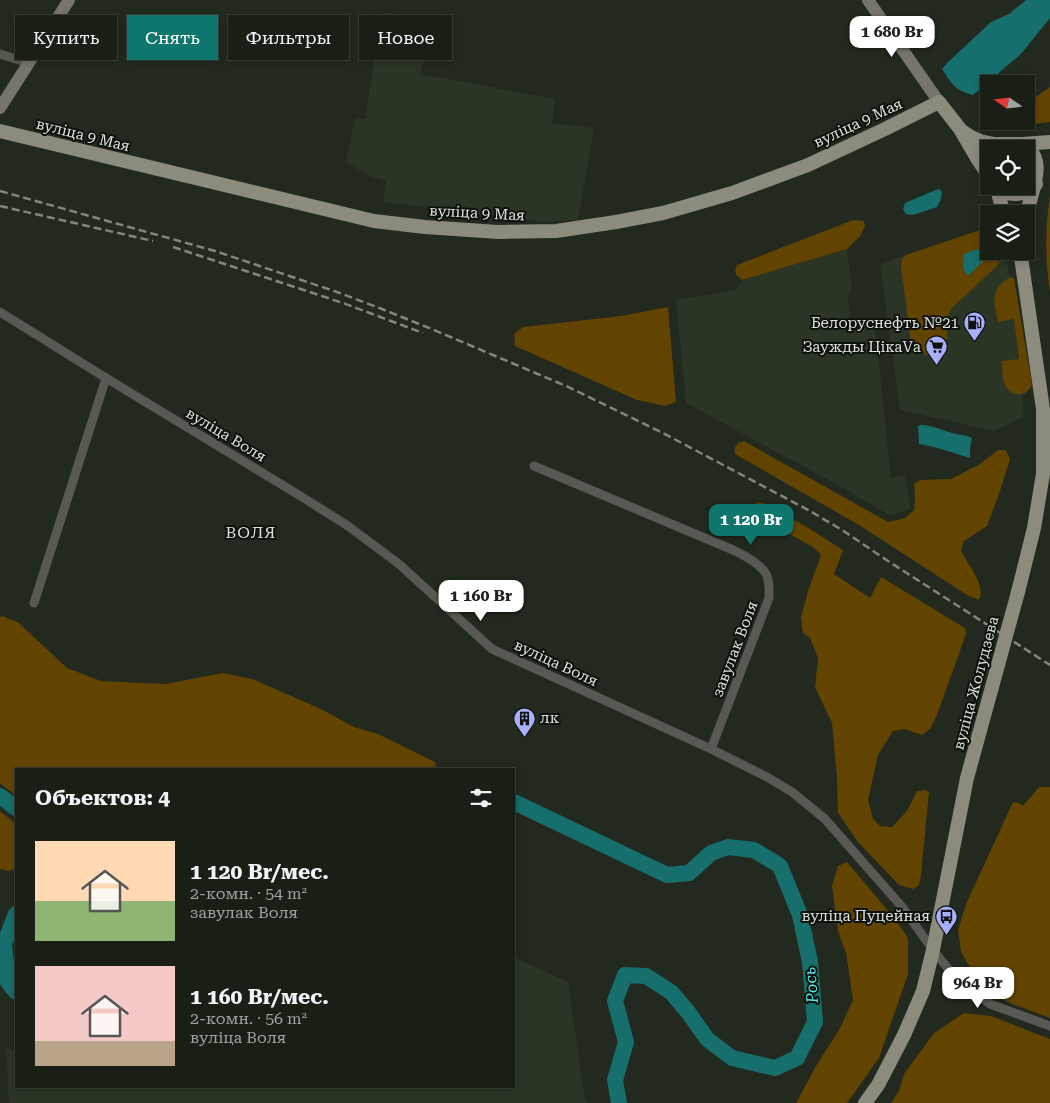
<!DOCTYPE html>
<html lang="ru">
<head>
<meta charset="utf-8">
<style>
  body { margin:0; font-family:"Roboto Serif",serif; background:#272c23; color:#f1f3f6; height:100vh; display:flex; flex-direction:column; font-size:19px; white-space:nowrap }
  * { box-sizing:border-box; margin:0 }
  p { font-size:16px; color:#9fa2a1 }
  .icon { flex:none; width:28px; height:28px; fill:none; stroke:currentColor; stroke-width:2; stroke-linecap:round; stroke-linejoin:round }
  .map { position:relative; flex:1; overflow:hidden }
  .side { position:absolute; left:15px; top:768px; width:500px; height:320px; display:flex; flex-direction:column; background:#1a1f16; border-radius:0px; box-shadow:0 2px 8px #0003,0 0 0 1px #383d35 }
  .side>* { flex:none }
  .hud { position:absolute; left:15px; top:15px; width:500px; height:45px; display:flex; gap:10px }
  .needle { width:32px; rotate:284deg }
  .fabs { position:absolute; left:980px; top:75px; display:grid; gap:10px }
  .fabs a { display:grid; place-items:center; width:55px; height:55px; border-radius:0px; background:#1a1f16; box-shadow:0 2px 8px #0003,0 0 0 1px #383d35; font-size:25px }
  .price { position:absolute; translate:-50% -42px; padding:0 11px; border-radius:10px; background:#fff; color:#222; font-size:16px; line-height:32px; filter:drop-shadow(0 1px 2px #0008) }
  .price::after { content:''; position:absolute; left:50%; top:30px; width:15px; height:11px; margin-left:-8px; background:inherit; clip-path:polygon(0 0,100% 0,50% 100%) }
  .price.selected { background:#0f766e; color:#fff }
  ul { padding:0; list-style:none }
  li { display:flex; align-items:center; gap:15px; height:125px; padding:0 20px }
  li span { display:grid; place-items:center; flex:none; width:140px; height:100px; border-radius:0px; color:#555 }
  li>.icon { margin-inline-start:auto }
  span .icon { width:60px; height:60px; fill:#fffc; stroke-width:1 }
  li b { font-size:21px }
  h2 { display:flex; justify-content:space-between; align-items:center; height:60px; padding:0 20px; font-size:21px }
  .tag { padding:0 18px; border-radius:0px; background:#1a1f16; box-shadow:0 2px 8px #0003,0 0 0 1px #383d35; font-size:18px; line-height:45px }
  .tag.selected { background:#0f766e; color:#fff }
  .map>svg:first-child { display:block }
  .built { fill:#2a3525 }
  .green { fill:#624300 }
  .water { fill:#166e6d }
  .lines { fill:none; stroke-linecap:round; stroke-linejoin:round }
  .river { stroke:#166e6d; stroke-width:16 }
  .street { stroke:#595953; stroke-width:9 }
  .secondary { stroke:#75756b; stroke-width:12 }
  .primary { stroke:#8b8b7e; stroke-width:14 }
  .rail { stroke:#81877e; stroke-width:2.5; stroke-dasharray:8 4; stroke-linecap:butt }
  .primary-bridge { stroke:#8b8b7e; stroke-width:14 }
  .labels { text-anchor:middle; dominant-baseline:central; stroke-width:4; stroke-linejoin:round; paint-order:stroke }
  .street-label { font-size:15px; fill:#dde2db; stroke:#0d110c }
  .poi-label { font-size:15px; fill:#dde2db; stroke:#0d110c; text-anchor:end }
  .neighbourhood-label { font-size:16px; letter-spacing:1px; fill:#dde2db; stroke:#0d110c }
  .water-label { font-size:16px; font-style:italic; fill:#58f1ed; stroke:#0d110c }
</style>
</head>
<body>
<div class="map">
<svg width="1050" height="1103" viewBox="0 0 1050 1103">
  <rect width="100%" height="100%" fill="#22291e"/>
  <g class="built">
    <polygon points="382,12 430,19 421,74 555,99 552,123 594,128 578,220 544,222 383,202 386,181 369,176 346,162 355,118 365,119"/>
    <polygon points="986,228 989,229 989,251 1004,251 1010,277 1019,360 1024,417 994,431 900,410 880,264"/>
    <polygon points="847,249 852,287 848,297 851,329 875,327 891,477 905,476 911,508 891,516 845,489 686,403 676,300 735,290 742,280"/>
    <polygon points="514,957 568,982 584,1094 587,1103 9,1103 6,1048 16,1051 16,1086 514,1086"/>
  </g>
  <g class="green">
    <polygon points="1050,87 1050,122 1033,124 1015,128 1010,126 1010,121 1026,121 1026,104"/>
    <path d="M1050,196V292C1045,261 1045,227 1050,196Z"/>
    <path d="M853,220L864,221L865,226L860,236L847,249L742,280C735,275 734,272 737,265Z"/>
    <path d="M986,228L989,229V251H1004L1002,259L997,266L952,308C945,319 946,326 948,339L940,340L941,353L925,355L922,348L917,349L913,347L911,343L901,266L902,259L906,255Z"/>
    <path d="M1010,277L1014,278L1032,385C1025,399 1009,397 1004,382C1002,376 1002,368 1002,361L1019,359L1014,319L998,322C994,300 989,291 1010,277Z"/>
    <polygon points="668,307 676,402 665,406 637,400 515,346 514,334 523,327 621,316"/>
    <path d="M744,441L888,522L905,518L914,510L915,500L914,484L920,480L951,479L980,464L998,450H1006L1010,459L1000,491L987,526L964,541L961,551C968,565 986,584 979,600L967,595L859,525L735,454V447L738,443Z"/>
    <polygon points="757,502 766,504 807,527 843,550 834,574 870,598 881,577 965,628 966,634 937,715 930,729 922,735 904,729 893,731 878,755 868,800 873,819 880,826 892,827 907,811 917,791 925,790 929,792 921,875 919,885 913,889 899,885 858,842 838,813 837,777 832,723 815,687 818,658 810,638 803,633 801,617 808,591 821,555 813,547 753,514 753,506"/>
    <polygon points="2,616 19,623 67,668 101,681 165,684 223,673 252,679 321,709 354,727 378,734 435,762 436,769 16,769 16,796 0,783 0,617"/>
    <polygon points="1039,787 1050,787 1050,1018 1010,1003 990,993 977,979 961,952 958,930 966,904 1013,802 1019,803 1023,806"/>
    <polygon points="0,811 16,824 16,869 9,871 0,869"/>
    <polygon points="847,862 895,919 908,938 908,974 879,1058 847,1103 796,1103 816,1066 839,1030 853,1000 846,953 838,931 832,886 838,866"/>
    <polygon points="964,1013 991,1016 1050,1039 1050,1103 891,1103 899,1091 904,1074 934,1033"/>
  </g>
  <g class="water">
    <path d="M1026,0H1050V18L1021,54L973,95C954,90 953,85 942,69L948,62L991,22L1009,14Z"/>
    <path d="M938,189L941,190C943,197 940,201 937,207L913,215L906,214L903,209L905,203Z"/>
    <polygon points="978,249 986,258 968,276 963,269 964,254"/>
    <path d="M921,425C931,425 939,429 949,432C957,435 965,434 972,438L970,447V458L934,447L919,444L918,426Z"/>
  </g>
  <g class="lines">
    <g class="river">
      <polyline points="0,796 16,808"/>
      <polyline points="514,802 667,875 689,873 711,853 728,847 754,850 780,866 800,915 810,962 815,1022 797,1058 775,1068 732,1058 707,1039 688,1012 671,992 646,976 625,975 615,1001 626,1042 615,1080 619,1103"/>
      <polyline points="16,914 4,944 8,982 16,992"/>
    </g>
    <g class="street">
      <polyline points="0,54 29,63"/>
      <polyline points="0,312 106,378 307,500 348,526 399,564 492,649 711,749 767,777 792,792 825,819 903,908 933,950 954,976 990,1004 1050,1026"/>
      <path d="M534,466L733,550C743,555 760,563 766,574C770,581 769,590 769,598L711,749"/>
      <polyline points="34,603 106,378"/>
    </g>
    <g class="secondary">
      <polyline points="868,0 939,102"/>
      <polyline points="0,108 69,0"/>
    </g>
    <g class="primary">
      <polyline points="0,131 374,221 425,227 498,232 556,231 616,222 663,213 732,193 808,165 885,129 939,102 960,129 977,158 989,176"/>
      <polyline points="962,131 971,137 980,141 994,144 1022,144 1050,142"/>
      <path d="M1022,144C1050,159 1030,192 1026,218"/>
      <path d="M996,186C1009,198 1025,196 1036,184"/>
      <polyline points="996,186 1004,214"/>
      <polyline points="1018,592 1034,528 1043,474 1043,409 1021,257 1018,251"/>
      <polyline points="865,1103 878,1085 890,1062 904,1035 923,991 933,950 967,778 992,687"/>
    </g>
    <g class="rail">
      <polyline points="0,191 215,251 337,292 382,309 434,330 566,386 661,432 810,511 842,530 888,561 1050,665"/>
      <polyline points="0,206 153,241"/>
      <polyline points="173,247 343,303 423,333"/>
    </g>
    <polyline class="primary-bridge" points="992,687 1018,592"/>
  </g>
  <defs>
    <symbol id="fuel-pin" viewBox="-11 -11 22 30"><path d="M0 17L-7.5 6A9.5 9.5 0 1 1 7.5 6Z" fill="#a8b0fc" stroke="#0d110c"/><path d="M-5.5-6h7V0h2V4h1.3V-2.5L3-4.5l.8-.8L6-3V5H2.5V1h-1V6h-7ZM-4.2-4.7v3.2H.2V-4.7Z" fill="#111"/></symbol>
    <symbol id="supermarket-pin" viewBox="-11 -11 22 30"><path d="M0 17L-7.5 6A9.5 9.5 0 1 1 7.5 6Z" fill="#a8b0fc" stroke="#0d110c"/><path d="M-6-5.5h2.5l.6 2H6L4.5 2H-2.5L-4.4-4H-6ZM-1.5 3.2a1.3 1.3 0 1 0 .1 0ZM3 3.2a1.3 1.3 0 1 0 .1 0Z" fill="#111"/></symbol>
    <symbol id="building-pin" viewBox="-11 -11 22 30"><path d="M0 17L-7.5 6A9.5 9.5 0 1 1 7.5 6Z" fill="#a8b0fc" stroke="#0d110c"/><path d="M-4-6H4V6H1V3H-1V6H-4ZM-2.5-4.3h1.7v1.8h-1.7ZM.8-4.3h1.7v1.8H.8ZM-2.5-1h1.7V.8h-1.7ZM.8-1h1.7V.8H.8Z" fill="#111"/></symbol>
    <symbol id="bus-pin" viewBox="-11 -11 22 30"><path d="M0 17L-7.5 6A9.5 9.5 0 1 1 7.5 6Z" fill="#a8b0fc" stroke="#0d110c"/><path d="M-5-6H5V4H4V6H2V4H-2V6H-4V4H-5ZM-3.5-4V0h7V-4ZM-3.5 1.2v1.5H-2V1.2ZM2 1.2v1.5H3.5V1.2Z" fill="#111"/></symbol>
  </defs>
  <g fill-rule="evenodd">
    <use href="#fuel-pin" x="962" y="310" width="25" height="34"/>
    <use href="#supermarket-pin" x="924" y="334" width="25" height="34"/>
    <use href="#building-pin" x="512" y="706" width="25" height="34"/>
    <use href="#bus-pin" x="934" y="904" width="25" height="34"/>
  </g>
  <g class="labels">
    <g class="street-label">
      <text transform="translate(858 123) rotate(-25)">вуліца 9 Мая</text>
      <text transform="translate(83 135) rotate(14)">вуліца 9 Мая</text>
      <text transform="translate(477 213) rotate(3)">вуліца 9 Мая</text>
      <text transform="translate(226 435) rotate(31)">вуліца Воля</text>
      <text transform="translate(735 649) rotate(-69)">завулак Воля</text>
      <text transform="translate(556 663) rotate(25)">вуліца Воля</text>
      <text transform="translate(976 683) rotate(-75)">вуліца Жолудзева</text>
    </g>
    <g class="poi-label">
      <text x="959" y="323">Белоруснефть №21</text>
      <text x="921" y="347">Заужды ЦікаVа</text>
      <text x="540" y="718" text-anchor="start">лк</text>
      <text x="930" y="916">вуліца Пуцейная</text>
    </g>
    <g class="neighbourhood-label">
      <text x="251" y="532">ВОЛЯ</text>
    </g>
    <g class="water-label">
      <text transform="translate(811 985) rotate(-95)">Рось</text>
    </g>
  </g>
</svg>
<div class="fabs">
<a><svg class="needle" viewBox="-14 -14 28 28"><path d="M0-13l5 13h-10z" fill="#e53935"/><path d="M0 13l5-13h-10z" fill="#9fa2a1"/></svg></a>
<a><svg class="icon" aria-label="locate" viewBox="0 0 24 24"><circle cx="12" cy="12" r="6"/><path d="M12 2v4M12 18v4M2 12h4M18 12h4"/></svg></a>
<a><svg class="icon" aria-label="layers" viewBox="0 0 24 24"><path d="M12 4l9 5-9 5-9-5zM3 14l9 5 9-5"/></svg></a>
</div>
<b class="price" style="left:892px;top:58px">1 680 Br</b>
<b class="price selected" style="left:751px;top:546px">1 120 Br</b>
<b class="price" style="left:481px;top:622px">1 160 Br</b>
<b class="price" style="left:978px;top:1009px">964 Br</b>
<div class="hud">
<a class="tag">Купить</a>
<a class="tag selected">Снять</a>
<a class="tag">Фильтры</a>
<a class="tag">Новое</a>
</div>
<section class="side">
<h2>Объектов: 4<svg class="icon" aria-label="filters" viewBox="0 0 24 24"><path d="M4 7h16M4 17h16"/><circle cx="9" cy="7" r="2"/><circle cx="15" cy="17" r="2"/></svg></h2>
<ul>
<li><span style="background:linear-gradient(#ffd9b3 60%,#8fb573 0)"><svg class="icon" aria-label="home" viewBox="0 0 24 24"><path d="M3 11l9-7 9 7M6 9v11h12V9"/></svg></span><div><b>1 120 Br/мес.</b><p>2-комн. · 54 m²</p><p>завулак Воля</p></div></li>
<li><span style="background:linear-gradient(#f6c9c9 75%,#b9a48a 0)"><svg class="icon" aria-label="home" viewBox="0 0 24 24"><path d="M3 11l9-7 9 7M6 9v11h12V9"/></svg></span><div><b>1 160 Br/мес.</b><p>2-комн. · 56 m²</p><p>вуліца Воля</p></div></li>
</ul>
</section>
</div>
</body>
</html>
